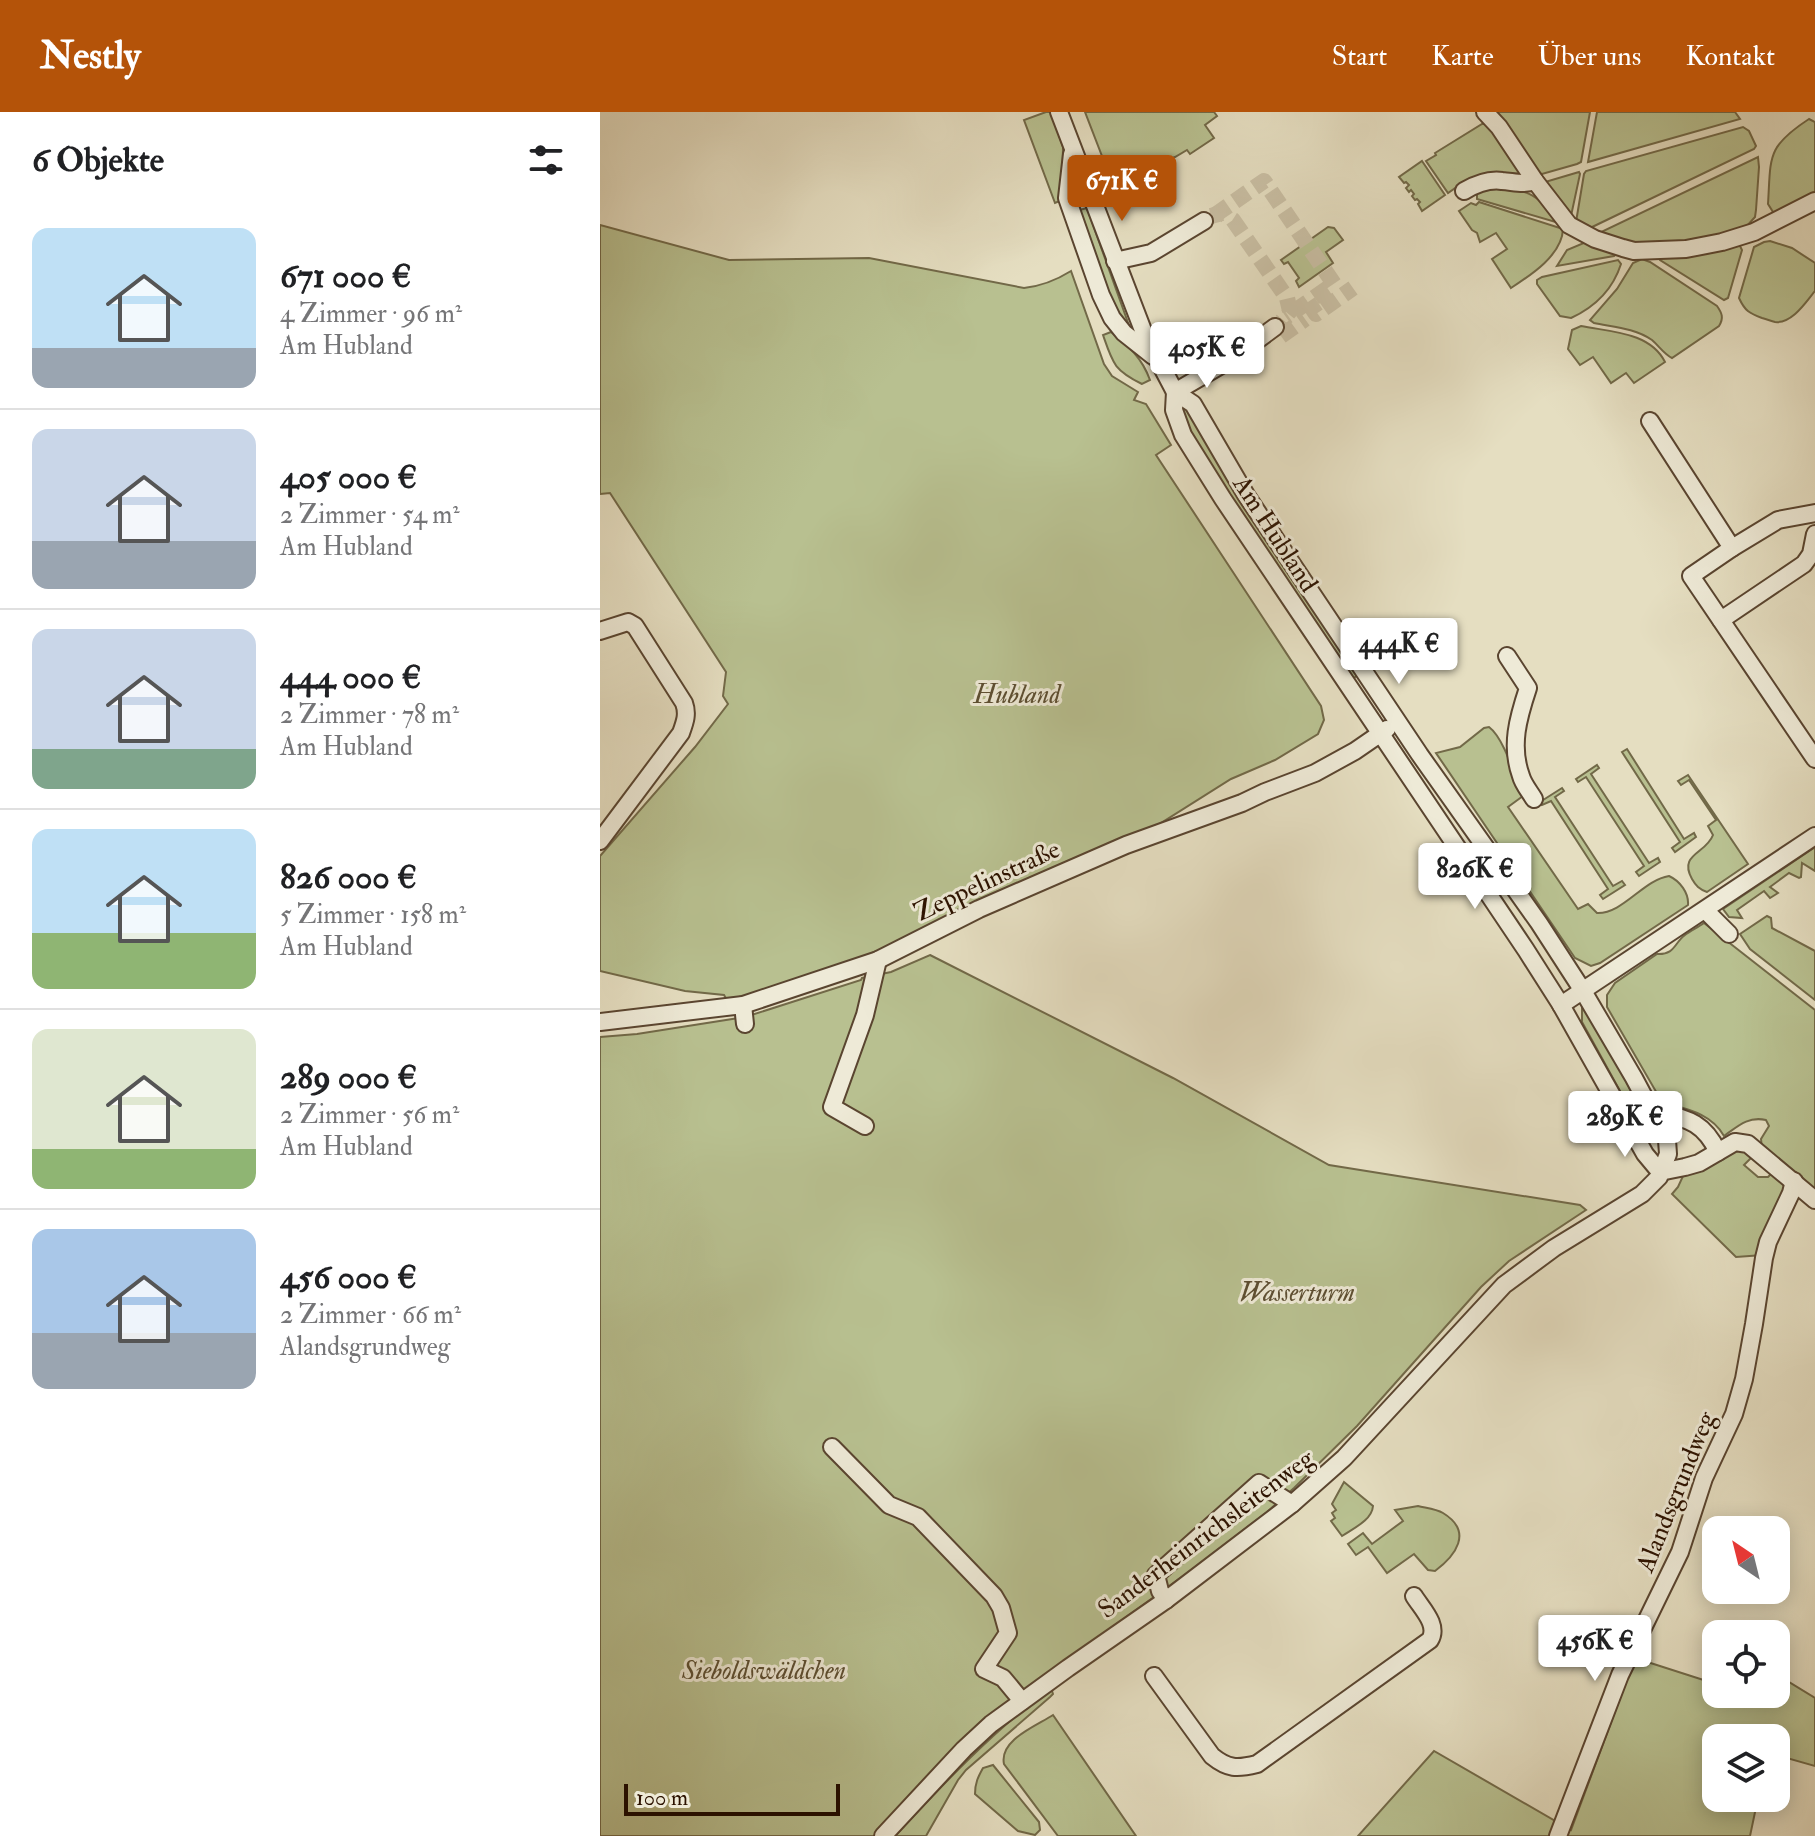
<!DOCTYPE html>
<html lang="de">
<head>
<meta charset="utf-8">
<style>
  body { margin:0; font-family:"IM FELL Double Pica",serif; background:#f6f6f6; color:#202124; height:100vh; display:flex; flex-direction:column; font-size:30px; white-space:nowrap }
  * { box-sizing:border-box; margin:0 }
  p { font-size:26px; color:#757577 }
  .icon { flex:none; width:44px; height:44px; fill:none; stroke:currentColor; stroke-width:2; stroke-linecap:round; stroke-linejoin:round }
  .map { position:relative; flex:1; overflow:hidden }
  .sheet { display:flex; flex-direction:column; background:#fff; width:600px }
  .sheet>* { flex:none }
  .needle { width:52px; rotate:325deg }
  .tools { position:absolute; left:1102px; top:1404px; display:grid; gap:16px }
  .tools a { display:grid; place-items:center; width:88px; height:88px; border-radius:16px; background:#fff; box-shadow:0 4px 20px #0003; font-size:40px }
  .scale { position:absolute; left:24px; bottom:20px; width:216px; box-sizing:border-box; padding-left:8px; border:4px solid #2c1200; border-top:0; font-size:22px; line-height:28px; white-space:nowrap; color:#2c1200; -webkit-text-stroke:6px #eeead7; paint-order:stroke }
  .price { position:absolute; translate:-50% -68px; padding:0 18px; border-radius:8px; background:#fff; color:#222; font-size:26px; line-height:52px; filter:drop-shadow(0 2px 4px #0008) }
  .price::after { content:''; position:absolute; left:50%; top:48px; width:24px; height:18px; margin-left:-12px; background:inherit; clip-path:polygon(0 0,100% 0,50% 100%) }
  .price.active { background:#b45309; color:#fff }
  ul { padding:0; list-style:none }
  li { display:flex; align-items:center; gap:24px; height:200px; padding:0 32px }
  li+li { border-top:2px solid #e0e0e0 }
  li span { display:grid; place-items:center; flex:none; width:224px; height:160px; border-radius:16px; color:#555 }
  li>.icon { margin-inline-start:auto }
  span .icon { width:96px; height:96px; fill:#fffc; stroke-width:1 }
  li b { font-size:34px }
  h2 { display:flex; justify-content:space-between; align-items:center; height:96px; padding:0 32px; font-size:34px }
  header { display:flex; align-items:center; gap:48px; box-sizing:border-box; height:112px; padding:0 40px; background:#b45309; color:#fff }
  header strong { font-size:38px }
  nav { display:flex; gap:44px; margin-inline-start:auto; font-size:28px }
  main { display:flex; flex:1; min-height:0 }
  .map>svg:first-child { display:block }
  .green { fill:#b8c090; stroke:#726948; stroke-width:2 }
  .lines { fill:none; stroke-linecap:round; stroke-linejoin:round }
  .minor-tunnel { stroke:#c9bfa4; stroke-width:16; stroke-dasharray:16 8; stroke-linecap:butt }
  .minor-casing { stroke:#5a4530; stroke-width:20 }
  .minor { stroke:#eeead7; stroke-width:16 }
  .labels { text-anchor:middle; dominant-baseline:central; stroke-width:6; stroke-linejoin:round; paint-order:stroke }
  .street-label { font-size:26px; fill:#2c1200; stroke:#eeead7 }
  .park-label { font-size:26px; font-style:italic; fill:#5d4f32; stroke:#eeead7 }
</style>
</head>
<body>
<header>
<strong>Nestly</strong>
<nav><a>Start</a><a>Karte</a><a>Über uns</a><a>Kontakt</a></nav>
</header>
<main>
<section class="sheet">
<h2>6 Objekte<svg class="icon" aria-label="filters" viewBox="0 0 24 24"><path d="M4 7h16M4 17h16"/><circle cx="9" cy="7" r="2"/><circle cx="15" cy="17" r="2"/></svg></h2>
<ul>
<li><span style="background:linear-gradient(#bfe0f5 75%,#9aa5b1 0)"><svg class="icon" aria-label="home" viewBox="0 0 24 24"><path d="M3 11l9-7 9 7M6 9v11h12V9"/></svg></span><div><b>671 000 €</b><p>4 Zimmer · 96 m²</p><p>Am Hubland</p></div></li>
<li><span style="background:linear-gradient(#c9d6e8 70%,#9aa5b1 0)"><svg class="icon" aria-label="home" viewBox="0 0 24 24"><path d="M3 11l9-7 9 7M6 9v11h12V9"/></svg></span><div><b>405 000 €</b><p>2 Zimmer · 54 m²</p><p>Am Hubland</p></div></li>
<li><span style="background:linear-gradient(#c9d6e8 75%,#7fa58c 0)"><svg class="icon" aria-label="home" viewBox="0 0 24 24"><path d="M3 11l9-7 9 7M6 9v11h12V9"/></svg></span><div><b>444 000 €</b><p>2 Zimmer · 78 m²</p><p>Am Hubland</p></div></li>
<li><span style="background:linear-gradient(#bfe0f5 65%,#8fb573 0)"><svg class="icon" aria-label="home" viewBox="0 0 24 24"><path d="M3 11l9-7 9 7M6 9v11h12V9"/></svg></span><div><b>826 000 €</b><p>5 Zimmer · 158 m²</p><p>Am Hubland</p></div></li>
<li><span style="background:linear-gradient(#dfe7d0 75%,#8fb573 0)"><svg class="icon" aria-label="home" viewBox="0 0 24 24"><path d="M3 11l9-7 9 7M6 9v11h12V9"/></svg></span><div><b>289 000 €</b><p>2 Zimmer · 56 m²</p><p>Am Hubland</p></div></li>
<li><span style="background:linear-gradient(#a9c7e8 65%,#9aa5b1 0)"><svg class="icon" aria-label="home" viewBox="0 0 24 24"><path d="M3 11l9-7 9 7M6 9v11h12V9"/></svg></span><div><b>456 000 €</b><p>2 Zimmer · 66 m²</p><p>Alandsgrundweg</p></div></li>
</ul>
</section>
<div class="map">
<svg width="1215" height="1724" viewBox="0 0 1215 1724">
  <rect width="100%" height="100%" fill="#e5dec1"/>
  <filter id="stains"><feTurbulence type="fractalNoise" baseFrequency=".0025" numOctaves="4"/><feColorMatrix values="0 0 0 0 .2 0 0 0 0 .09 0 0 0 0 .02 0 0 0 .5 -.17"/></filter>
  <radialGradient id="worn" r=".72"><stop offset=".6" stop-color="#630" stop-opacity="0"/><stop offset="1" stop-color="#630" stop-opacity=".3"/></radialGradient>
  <g class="green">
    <polygon points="446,0 451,0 463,35 462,88 455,91 424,8"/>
    <polygon points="485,0 614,0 617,4 605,13 614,26 590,42 587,38 575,45 512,70"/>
    <polygon points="896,0 990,0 981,50 977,52 942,62 938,61"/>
    <polygon points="997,0 1135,0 1140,7 988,50"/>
    <path d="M1209,7L1215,10V82L1177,100H1173L1168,92C1171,45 1166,35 1209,7Z"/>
    <polygon points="882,12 889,12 924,64 861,72 848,81 826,49 836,43 835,41"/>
    <polygon points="1143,15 1149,19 1156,34 1154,37 988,117 976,110 984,62 986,59"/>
    <polygon points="1158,45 1159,55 1156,98 1155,105 1146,115 1091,132 1030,131 999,121"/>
    <polygon points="822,49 845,83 822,99 818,92 820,90 817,87 815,88 812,84 814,82 811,78 809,80 806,76 809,73 806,70 804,71 799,65"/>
    <polygon points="979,60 980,62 971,104 945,70"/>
    <path d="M880,76C922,78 933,74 959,111L877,87V79Z"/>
    <path d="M879,90L963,117C962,143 931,163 911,176L892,147L907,137L896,121L880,130L877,121L872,118L859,99L871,91L876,93Z"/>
    <polygon points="487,96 531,219 516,203 476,99"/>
    <path d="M0,113L129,148L269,146L424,176C442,174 455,169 471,159L504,252L512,264L538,280L534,288L546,292L571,333L556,343L721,594L724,608L718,622L675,648L631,667L526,733L278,848L131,895L124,883L85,879L0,859V744L95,635L128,592L123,584L126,560L10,381L0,382Z"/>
    <polygon points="728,115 734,116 743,128 726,140 733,151 699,175 696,169 699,166 688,150 684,152 681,148"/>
    <path d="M1170,129L1192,136L1215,151V179C1206,190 1192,212 1175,210C1171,209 1166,207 1162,206C1149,201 1145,199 1139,186L1154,135L1164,130Z"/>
    <polygon points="986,130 1016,142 1014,144 957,154 967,138"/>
    <polygon points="1139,132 1142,138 1128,186 1124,188 1060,148 1058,144"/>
    <path d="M1042,147L1050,150L1117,194C1122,201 1124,206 1119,214L1072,246C1064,242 1059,234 1052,228C1035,216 1013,215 994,211L990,208L1017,177L1033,151Z"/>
    <path d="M1018,148L1021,152C1013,177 995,195 971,206L960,204L937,172V168L942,165Z"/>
    <path d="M981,214C1011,220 1050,220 1065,250L1034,271L1026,261L1011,271L993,245L980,253L968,237L972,218Z"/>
    <path d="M511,220C529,234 542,246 550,268L542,272C514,258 513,252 503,223Z"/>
    <path d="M585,292L760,562L752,567C693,479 631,392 579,299L580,294Z"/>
    <path d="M889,615C904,626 915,665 923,684L908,695L978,797L988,792L997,801C1023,802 1043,768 1069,764C1080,769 1089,781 1088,793L1000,851L991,854L975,846L836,641L860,635L884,616Z"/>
    <polygon points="1027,637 1084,727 1094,721 1096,725 1075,740 1072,736 1080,730 1022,640"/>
    <polygon points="997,653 999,656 991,662 1049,751 1058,746 1060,750 1039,764 1036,760 1044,754 986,665 978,670 976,667"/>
    <path d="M1088,663L1148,752L1107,780C1099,777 1096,774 1092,767C1078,742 1106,742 1113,723L1108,714L1116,708L1089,668L1081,673L1078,669Z"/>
    <polygon points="962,676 964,679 955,685 1013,774 1022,769 1025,773 1003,787 1000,783 1008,777 951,689 942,693 940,690"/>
    <polygon points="1215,735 1215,759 1202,751 1201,765 1199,766 1189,761 1170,775 1178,781 1170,786 1164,779 1137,798 1142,806 1129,805 1123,797"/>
    <polygon points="1167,804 1171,806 1172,816 1215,839 1215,888 1150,837 1140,822"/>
    <path d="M1104,811L1215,898V1083L1162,1036L1161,1027L1169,1014L1166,1008C1148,1004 1138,1014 1124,1024C1111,1001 1086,997 1062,990L1007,895V883L1015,871L1057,842C1075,843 1074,831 1085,823C1091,819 1098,815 1104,811Z"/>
    <polygon points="330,843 573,966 729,1053 980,1093 986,1098 909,1149 881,1175 757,1314 694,1376 667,1400 590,1459 468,1547 329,1664 275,1724 0,1724 0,925 37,922 145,905 261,868 262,866 291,860"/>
    <polygon points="982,895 1004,927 1055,1024 1047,1028 982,910"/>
    <polygon points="1139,1036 1153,1044 1144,1053 1158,1065 1168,1065 1175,1058 1187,1070 1163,1143 1136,1145 1072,1082 1078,1075 1083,1064"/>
    <path d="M744,1370L773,1394C772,1408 754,1416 742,1424L731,1409L735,1406L732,1401L736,1398L732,1392Z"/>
    <path d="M818,1394C826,1396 836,1397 843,1401C874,1420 855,1444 835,1459L828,1458L814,1442L787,1461L768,1435L756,1443L748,1432L763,1421L772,1432L803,1409L795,1398Z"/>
    <polygon points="1035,1546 1116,1572 1116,1582 1147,1582 1163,1587 1166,1582 1176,1582 1176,1569 1179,1564 1215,1586 1215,1654 1176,1643 1176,1626 1116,1626 1116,1686 1158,1686 1150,1724 758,1724 834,1639 971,1718"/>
    <path d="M451,1576L453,1582L450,1585L366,1658L358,1668L326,1724H295C344,1671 393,1619 451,1576Z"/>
    <path d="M453,1603L536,1724H458L404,1652C399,1628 436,1614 453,1603Z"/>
    <path d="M393,1653L439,1710L440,1718L435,1723L418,1719L375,1682C375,1671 378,1665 383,1656Z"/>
  </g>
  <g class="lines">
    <g class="minor-tunnel">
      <polyline points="615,103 664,69 734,172 686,205"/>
      <polyline points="611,104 622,101 633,108 687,186 690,199 682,209"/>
      <polyline points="708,190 716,202 753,176"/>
      <polyline points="681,224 705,207"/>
    </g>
    <defs>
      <g id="minor">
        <polyline points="885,0 899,15 935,69 969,113 995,127 1023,136 1034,139 1086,137 1122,130 1154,120 1215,89"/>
        <polyline points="472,42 467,86 501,183 512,206 524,221 553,244"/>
        <path d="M864,79C876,72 888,67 902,69C915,70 923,73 935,69"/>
        <polyline points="515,149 551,141 604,109"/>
        <polyline points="575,280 574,298 583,323 623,387 926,838 961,893 1045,1042 1060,1060"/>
        <polyline points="575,280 633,246 675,215"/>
        <polyline points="1050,309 1132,436 1091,464 1215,647"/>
        <polyline points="1132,436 1178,408 1215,401"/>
        <polyline points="1121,508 1204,452 1211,442 1215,422"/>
        <path d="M0,519L28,510L35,514L84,591C88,602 85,610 81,621L0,729"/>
        <path d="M907,544L928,576C918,606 910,634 921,664C923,672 930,680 934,687"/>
        <polyline points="1105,798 1129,822"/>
        <polyline points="143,893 145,912"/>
        <polyline points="961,893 1215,724"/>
        <polyline points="0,910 143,893 278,848 379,797 526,733 642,691 665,680 715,661 755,639 787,617"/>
        <path d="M1051,998C1085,1007 1102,1007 1118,1040"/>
        <polyline points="265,1014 232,995 265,903 278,848"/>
        <polyline points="1060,1060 1085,1055 1099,1051 1135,1030 1148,1032 1215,1088"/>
        <polyline points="232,1335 289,1393 318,1405 394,1484 401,1496 408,1521 384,1557 403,1566 422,1589"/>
        <polyline points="566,1488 560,1479 556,1463 659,1371 692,1392"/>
        <path d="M554,1564L612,1644C628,1657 637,1657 657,1652L830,1528C839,1513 822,1497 814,1484"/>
        <polyline points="283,1724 364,1637 391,1612 468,1556 566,1488 692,1392 744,1346 904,1173 954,1136 1042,1082 1059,1065 1068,1042 1067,1028 1034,966 983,879 939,811 820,643 646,383 593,292 575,280 544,221 459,0"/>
        <polyline points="958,1724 1020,1563 1080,1440 1104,1366 1134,1302 1144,1267 1154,1212 1164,1146 1168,1130 1191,1081 1194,1069"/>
      </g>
    </defs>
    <use href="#minor" class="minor-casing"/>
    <use href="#minor" class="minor"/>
  </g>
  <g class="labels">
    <g class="street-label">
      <text transform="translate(675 422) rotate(57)">Am Hubland</text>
      <text transform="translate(387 769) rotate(-25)">Zeppelinstraße</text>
      <text transform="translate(1076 1380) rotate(-68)">Alandsgrundweg</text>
      <text transform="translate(606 1422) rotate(-37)">Sanderheinrichsleitenweg</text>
    </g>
    <g class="park-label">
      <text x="417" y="583">Hubland</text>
      <text x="697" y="1181">Wasserturm</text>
      <text x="164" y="1559">Sieboldswäldchen</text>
    </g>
  </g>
  <rect width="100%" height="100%" filter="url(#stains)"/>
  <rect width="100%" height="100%" fill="url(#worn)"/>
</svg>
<div class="tools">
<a><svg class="needle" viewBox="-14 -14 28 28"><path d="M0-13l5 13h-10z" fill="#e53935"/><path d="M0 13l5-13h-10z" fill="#757577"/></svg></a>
<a><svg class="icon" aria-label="locate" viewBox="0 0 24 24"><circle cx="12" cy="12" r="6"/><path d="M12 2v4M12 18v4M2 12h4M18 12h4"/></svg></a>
<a><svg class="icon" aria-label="layers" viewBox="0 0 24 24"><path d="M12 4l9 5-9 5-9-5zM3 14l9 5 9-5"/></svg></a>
</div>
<div class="scale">100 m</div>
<b class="price active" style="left:522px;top:111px">671K €</b>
<b class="price" style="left:607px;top:278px">405K €</b>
<b class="price" style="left:799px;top:574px">444K €</b>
<b class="price" style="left:875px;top:799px">826K €</b>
<b class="price" style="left:1025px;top:1047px">289K €</b>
<b class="price" style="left:995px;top:1571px">456K €</b>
</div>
</main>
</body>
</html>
